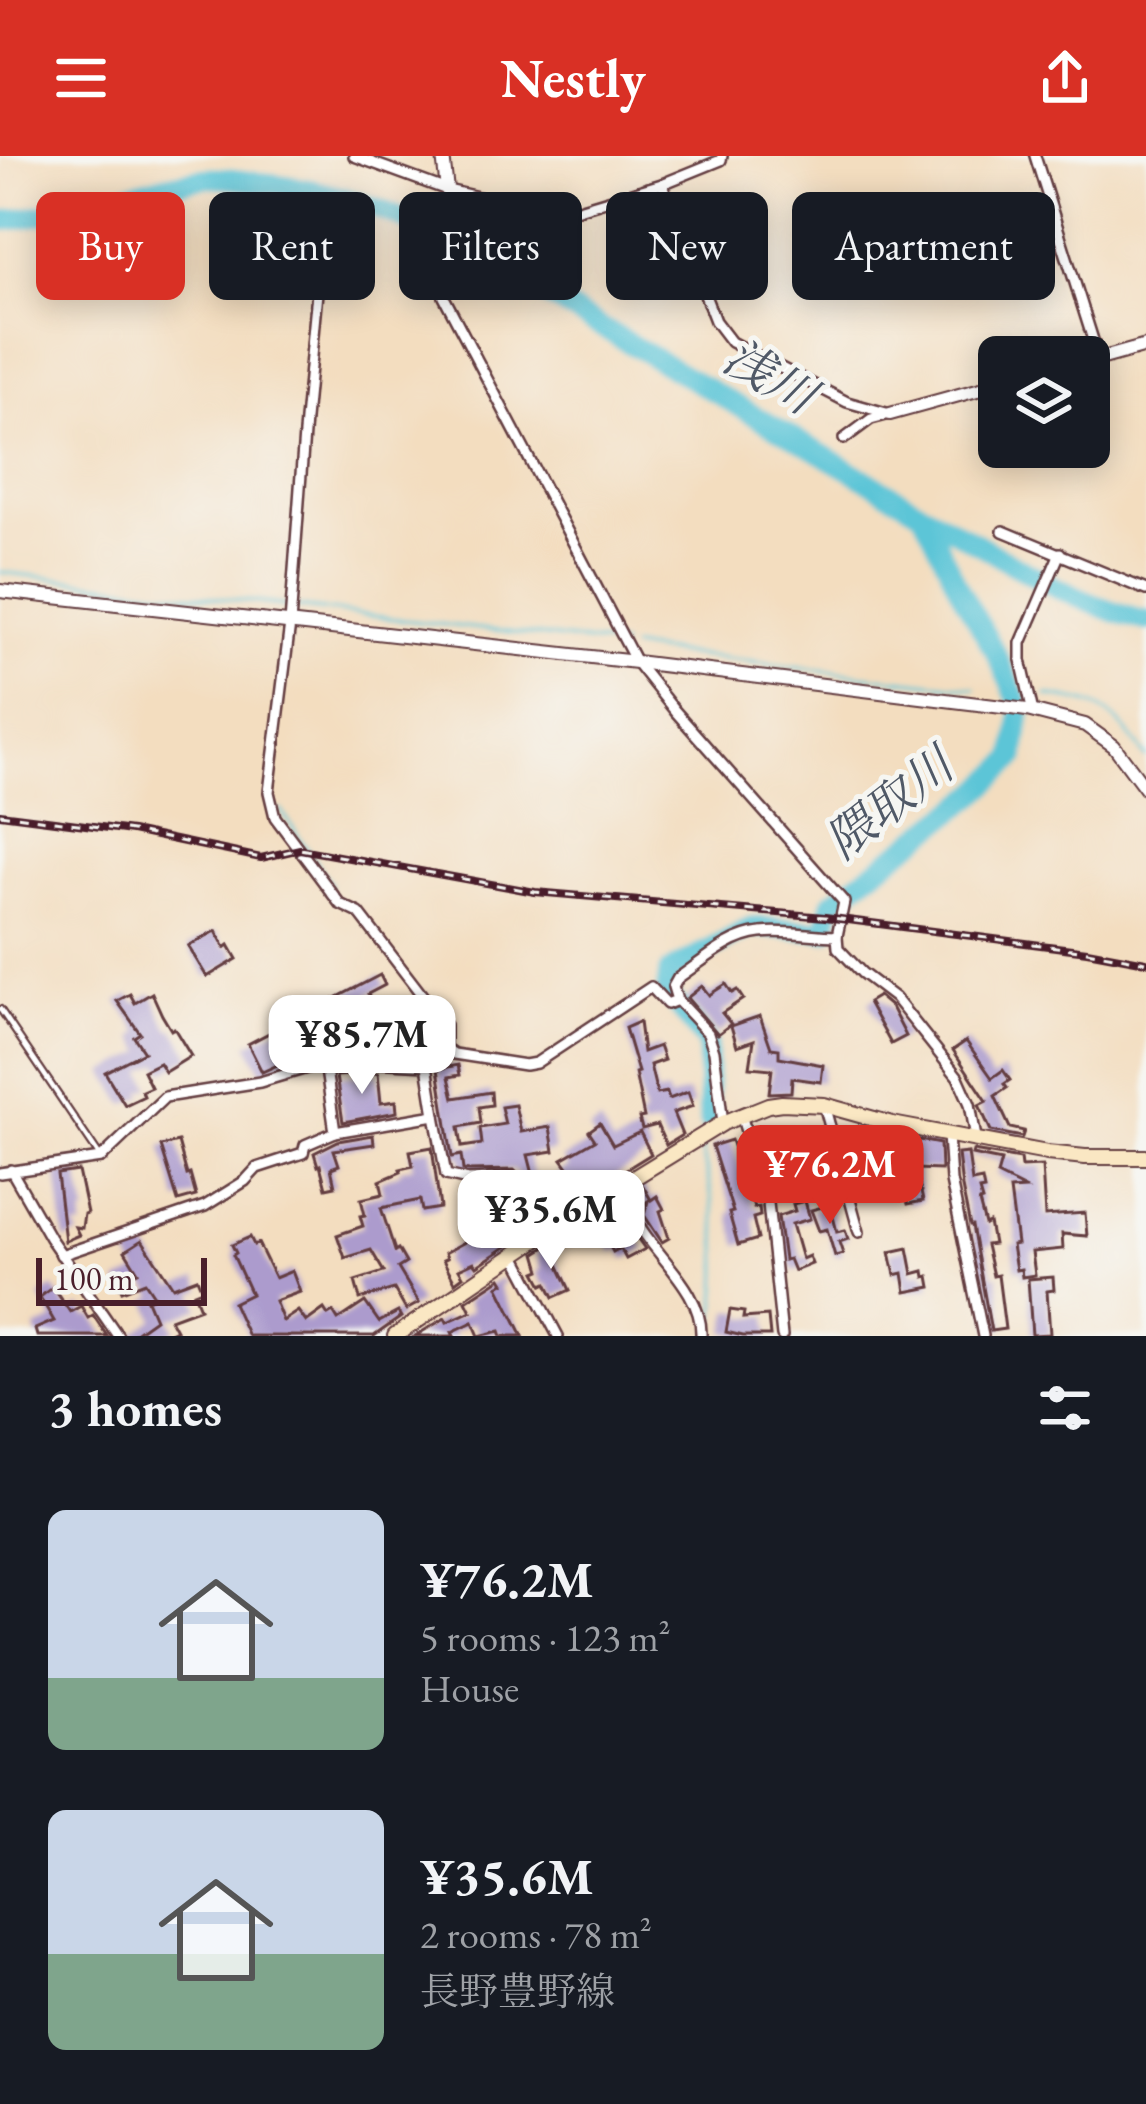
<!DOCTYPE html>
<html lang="en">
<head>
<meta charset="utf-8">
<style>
  body { margin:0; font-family:"EB Garamond","Noto Serif JP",serif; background:#242831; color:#f1f3f6; height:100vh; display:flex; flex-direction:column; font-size:45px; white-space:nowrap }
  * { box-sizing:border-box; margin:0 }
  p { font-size:39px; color:#9ea1a6 }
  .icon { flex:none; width:66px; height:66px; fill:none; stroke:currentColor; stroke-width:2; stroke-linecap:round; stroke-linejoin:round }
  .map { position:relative; height:1180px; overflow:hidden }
  .side { display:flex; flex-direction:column; background:#171b24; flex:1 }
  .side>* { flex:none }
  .guide { position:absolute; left:36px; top:36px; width:1074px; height:108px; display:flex; gap:24px }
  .fabs { position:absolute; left:978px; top:180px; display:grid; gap:24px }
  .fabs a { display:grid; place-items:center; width:132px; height:132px; border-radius:18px; background:#171b24; box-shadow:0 6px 30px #0003; font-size:60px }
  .scale { position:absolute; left:36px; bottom:30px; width:171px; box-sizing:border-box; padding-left:12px; border:6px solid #4a1f2b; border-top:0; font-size:33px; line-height:42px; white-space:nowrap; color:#4a1f2b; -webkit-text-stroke:9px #f6f6f2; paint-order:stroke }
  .price { position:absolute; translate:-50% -102px; padding:0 27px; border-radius:24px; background:#fff; color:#222; font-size:39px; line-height:78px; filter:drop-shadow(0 3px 6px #0008) }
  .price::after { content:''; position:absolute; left:50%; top:72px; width:36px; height:27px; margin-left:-18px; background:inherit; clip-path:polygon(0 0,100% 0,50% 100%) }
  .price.on { background:#d93025; color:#fff }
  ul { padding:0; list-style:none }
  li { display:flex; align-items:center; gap:36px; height:300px; padding:0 48px }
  li span { display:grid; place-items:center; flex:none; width:336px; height:240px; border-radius:18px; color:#555 }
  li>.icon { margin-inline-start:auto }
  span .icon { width:144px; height:144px; fill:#fffc; stroke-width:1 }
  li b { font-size:51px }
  h2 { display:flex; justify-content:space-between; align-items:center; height:144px; padding:0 48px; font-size:51px }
  .pill { padding:0 42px; border-radius:18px; background:#171b24; box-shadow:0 6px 30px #0003; font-size:42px; line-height:108px }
  .pill.on { background:#d93025; color:#fff }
  header { display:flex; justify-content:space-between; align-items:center; height:156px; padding:0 48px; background:#d93025; color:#fff; font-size:54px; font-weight:700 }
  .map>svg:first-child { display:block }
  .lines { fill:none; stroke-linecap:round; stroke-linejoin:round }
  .stream { stroke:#5bc5d7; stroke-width:3 }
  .river { stroke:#5bc5d7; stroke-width:21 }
  .building { fill:#ac9bcd }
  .service-casing { stroke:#633c41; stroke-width:9 }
  .minor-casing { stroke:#633c41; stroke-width:14 }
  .tertiary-casing { stroke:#633c41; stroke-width:16 }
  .secondary-casing { stroke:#633c41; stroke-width:18 }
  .service { stroke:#fff; stroke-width:4.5 }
  .minor { stroke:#fff; stroke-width:9 }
  .tertiary { stroke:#fff; stroke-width:12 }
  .secondary { stroke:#fae7c3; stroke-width:14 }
  .rail-casing { stroke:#4a1f2b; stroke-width:8 }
  .rail { stroke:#f6f6f2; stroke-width:3; stroke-dasharray:9; stroke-linecap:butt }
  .labels { text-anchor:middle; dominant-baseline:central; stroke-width:10; stroke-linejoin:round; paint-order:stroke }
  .water-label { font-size:48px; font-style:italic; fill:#505967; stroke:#f6f6f2 }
</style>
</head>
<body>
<header><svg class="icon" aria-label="menu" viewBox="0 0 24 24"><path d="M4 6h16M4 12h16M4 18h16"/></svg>Nestly<svg class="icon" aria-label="share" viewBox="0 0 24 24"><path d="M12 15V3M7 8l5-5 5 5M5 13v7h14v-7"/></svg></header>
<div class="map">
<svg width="1146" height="1180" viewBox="0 0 1146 1180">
  <rect width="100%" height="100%" fill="#f6f6f2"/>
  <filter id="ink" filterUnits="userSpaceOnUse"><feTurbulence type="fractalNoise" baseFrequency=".00833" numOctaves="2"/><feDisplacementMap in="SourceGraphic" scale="24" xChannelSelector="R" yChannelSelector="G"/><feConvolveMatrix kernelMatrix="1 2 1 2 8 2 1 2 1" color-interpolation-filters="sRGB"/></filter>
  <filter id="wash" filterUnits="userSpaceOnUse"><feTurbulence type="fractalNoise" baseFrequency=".004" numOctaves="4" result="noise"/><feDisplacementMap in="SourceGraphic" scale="48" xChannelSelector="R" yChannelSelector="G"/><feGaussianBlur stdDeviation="2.7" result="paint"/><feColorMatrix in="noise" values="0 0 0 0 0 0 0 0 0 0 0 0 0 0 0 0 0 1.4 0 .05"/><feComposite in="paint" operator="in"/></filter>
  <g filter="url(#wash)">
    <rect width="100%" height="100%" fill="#f3ddbf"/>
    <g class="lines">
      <g class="stream">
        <polyline points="0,416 288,450"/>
        <polyline points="297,451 622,490"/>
        <polyline points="631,492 975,532"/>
        <path d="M1047,539C1107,549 1110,552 1146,601"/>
        <polyline points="281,654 331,729"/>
        <path d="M701,990C716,1055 727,1114 711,1180"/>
      </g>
      <g class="river">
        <path d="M0,65C69,58 132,33 200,23C218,20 238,24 255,26C340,33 400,58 474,98L1011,407C1055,431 1097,454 1146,465"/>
        <polyline points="709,966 707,887 669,840 667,831 669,816 751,771 825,775 832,746 980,636 1015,602 1021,558 1018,545 997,499 962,438 922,356"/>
      </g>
    </g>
    <g id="blocks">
      <g class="building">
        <polygon points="216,775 225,792 229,789 237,803 207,821 188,790"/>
        <polygon points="380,819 385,829 368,838 370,843 334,860 338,869 332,872 340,887 308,902 306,896 262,916 248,888"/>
        <polygon points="726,828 732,837 737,834 743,843 722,857 731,868 718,878 687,842 702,830 709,839"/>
        <polygon points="152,837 162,859 171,874 174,872 191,900 165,916 159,907 143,915 151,931 142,935 144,940 125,949 105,916 144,896 134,881 140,877 117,845 130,838 135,847"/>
        <polygon points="878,840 891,851 906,880 891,888 868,846"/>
        <polygon points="760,860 771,892 779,893 779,901 823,909 821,926 792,922 791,936 769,937 772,913 750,911 754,884 737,890 731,870"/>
        <polygon points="639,866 643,896 659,890 664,904 650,909 657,938 667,936 669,943 688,936 693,950 673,957 682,979 666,989 657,969 642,973 639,962 644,961 635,917 638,916 625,872"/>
        <polygon points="966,885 992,922 1003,914 1010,924 1004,928 1007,932 995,940 1010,972 1024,975 1022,981 991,975 979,949 987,945 953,894"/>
        <polygon points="458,909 460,919 449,921 454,942 491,936 492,949 479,951 481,967 459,971 462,991 482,988 480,972 505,968 501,951 515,949 521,976 550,971 554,995 528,999 542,1053 530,1057 519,1019 514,1014 469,1015 463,1014 461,999 452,1001 438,913"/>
        <polygon points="378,917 381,947 396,945 397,956 343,966 336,920"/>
        <polygon points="600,967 613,989 640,976 651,998 586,1038 574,1021 563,1028 557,1018 568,1011 562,1003 595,984 589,975"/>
        <polygon points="877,976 940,988 941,1014 916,1013 923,1045 908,1048 898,1010 876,1009"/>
        <polygon points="373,979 374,988 334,994 339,1009 331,1012 335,1030 326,1032 320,1009 318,1010 314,997 338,985"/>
        <polygon points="731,984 742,1017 745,1016 754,1052 759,1051 760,1060 753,1062 758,1083 738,1089 729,1057 733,1056 712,990"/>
        <polygon points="178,986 187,1019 190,1018 196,1040 178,1045 161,990"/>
        <polygon points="432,991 440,1052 422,1055 420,1044 381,1052 395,1095 398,1093 406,1107 398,1112 419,1147 406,1154 394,1133 360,1143 355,1125 384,1116 371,1094 345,1102 337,1079 363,1070 360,1060 365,1059 361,1043 383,1038 380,1025 401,1016 400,1013 413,1010 410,995"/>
        <polygon points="973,995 1020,1003 1021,1011 1042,1010 1045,1060 1085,1057 1087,1080 1062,1078 1063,1093 1032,1096 1035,1119 1022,1121 1021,1113 1016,1114 1012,1089 1017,1088 1010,1034 1025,1033 997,1019 1001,1005 972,999"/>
        <polygon points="968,997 972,1026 982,1024 984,1034 979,1035 982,1045 979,1046 985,1069 989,1067 993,1088 986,1089 993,1120 998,1119 1005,1173 991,1175 972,1070 970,1070 962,1031 958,998"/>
        <polygon points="78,1015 87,1057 84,1058 82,1072 75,1071 79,1079 65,1085 57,1018"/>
        <polygon points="643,1030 651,1044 657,1040 664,1053 660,1055 669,1082 662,1086 644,1059 648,1045 639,1051 631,1037"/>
        <polygon points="504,1031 510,1051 504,1055 518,1083 477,1110 474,1106 459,1113 463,1120 455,1126 443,1104 447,1102 445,1097 470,1083 460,1061 491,1047 488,1032"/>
        <polygon points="805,1045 810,1063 792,1068 802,1103 809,1100 812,1108 794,1115 789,1103 784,1104 778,1060 795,1055 793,1048"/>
        <polygon points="830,1049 837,1076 845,1074 848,1083 839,1086 843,1098 835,1100 827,1073 819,1075 811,1054"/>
        <polygon points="610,1050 617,1062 612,1065 622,1082 633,1076 645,1093 626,1103 620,1092 613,1096 593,1060"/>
        <polygon points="250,1081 254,1089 258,1087 275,1122 292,1115 300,1136 275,1145 283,1165 298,1155 306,1166 324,1153 328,1159 333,1156 338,1164 365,1146 379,1166 398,1156 401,1161 374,1180 248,1180 233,1147 251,1138 233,1099 236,1097 232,1089"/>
        <polygon points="142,1084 173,1131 197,1122 202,1134 194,1137 200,1152 170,1163 176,1174 163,1180 131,1180 155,1163 147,1144 155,1141 145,1126 122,1135 118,1126 138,1116 125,1095"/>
        <polygon points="549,1089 570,1134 554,1141 547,1127 543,1129 536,1116 541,1114 536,1097"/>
        <polygon points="908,1092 913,1118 924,1115 925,1121 929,1120 931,1131 906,1136 903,1117 895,1119 890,1096"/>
        <polygon points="1053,1121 1054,1134 1047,1135 1050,1178 1032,1179 1028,1123"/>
        <polygon points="501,1122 504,1127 498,1130 523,1180 502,1180 500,1175 479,1180 473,1166 452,1176 454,1180 415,1180 445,1162 447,1166 471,1155 466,1145"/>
        <polygon points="53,1131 70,1156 81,1150 88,1162 93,1159 107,1180 37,1180 35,1173 54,1165 40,1141"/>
        <polygon points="730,1154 744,1156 743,1162 768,1160 770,1180 743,1180 726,1176"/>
      </g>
    </g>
  </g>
  <g filter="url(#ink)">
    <use href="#blocks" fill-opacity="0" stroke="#633c41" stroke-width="3"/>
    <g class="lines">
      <defs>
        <polyline id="service" points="0,853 101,1002"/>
        <g id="minor">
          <polyline points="354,0 447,34 558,59 662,28 721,4 722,0"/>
          <polyline points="1035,0 1099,203"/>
          <polyline points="662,28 715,165 731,186 847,246 890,258"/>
          <polyline points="447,34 441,122 444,141 636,506 675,555 844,746 837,780 838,792 862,817 895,842 958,921 970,948 976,982"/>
          <polyline points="844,283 871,263 890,258"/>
          <polyline points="1003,375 1146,434"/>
          <polyline points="1033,556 1021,504 1021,487 1060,397"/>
          <polyline points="677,844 708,877 714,895 723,967"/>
          <path d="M445,892L454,898L525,909L536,907L651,831L667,848L677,844L673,831L678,822C703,805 730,780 761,777C786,774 812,780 837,780"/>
          <polyline points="824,949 859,1076"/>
          <polyline points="435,959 446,1019 468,1024 510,1022 531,1088"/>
          <polyline points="741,959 768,1047 782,1180"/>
          <polyline points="335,976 435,959 427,909"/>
          <polyline points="948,979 951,1025 983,1180"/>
          <polyline points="11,1014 50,1082 118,1180"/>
          <polyline points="0,1017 101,1002 165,941 260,926 334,904 427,909 445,892 445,869 359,757 340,748 275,661 269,636 290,468 305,264 320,105"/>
          <path d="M618,1032C626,1046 633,1060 642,1074C663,1106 703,1139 701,1180"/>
          <polyline points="61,1099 205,1050 245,1025 257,1012 303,997 305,989 335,976 325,907"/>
          <polyline points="515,1099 558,1180"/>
        </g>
        <g id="tertiary">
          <polyline points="443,0 447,34"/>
          <polyline points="1089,206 1146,190"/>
          <polyline points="890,258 999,228"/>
          <polyline points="0,435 636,506 1027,554 1085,569 1114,590 1146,633"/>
        </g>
        <polyline id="secondary" points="395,1180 567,1063 723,967 768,949 782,947 824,949 892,968 1047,997 1085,1001 1146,1001"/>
      </defs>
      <use href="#service" class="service-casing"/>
      <use href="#minor" class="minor-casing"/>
      <use href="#tertiary" class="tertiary-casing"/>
      <use href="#secondary" class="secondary-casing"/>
      <use href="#service" class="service"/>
      <use href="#minor" class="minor"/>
      <use href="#tertiary" class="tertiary"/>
      <use href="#secondary" class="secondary"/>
      <defs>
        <polyline id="rail" points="0,658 132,675 261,702 300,693 535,736 825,761 1087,795 1146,806"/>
      </defs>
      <use href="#rail" class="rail-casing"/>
      <use href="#rail" class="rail"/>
    </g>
  </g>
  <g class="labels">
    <g class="water-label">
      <text transform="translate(770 220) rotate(30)">浅川</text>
      <text transform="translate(889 647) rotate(-38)">隈取川</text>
    </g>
  </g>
</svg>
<div class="fabs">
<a><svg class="icon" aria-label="layers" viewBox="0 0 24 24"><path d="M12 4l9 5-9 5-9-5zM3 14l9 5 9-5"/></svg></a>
</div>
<div class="scale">100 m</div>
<b class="price" style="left:362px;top:941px">¥85.7M</b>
<b class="price on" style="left:830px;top:1071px">¥76.2M</b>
<b class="price" style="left:551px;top:1116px">¥35.6M</b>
<div class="guide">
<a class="pill on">Buy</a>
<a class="pill">Rent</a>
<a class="pill">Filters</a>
<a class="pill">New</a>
<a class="pill">Apartment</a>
</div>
</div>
<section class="side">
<h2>3 homes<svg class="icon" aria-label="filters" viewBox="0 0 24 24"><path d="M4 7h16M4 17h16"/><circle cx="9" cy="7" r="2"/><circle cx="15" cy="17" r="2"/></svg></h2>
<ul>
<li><span style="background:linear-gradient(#c9d6e8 70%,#7fa58c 0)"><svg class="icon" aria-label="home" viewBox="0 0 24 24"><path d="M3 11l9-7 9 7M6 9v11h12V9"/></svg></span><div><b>¥76.2M</b><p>5 rooms · 123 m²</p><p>House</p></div></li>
<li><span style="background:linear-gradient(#c9d6e8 60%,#7fa58c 0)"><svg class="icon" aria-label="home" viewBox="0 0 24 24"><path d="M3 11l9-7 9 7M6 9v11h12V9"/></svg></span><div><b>¥35.6M</b><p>2 rooms · 78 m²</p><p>長野豊野線</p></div></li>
</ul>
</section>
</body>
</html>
